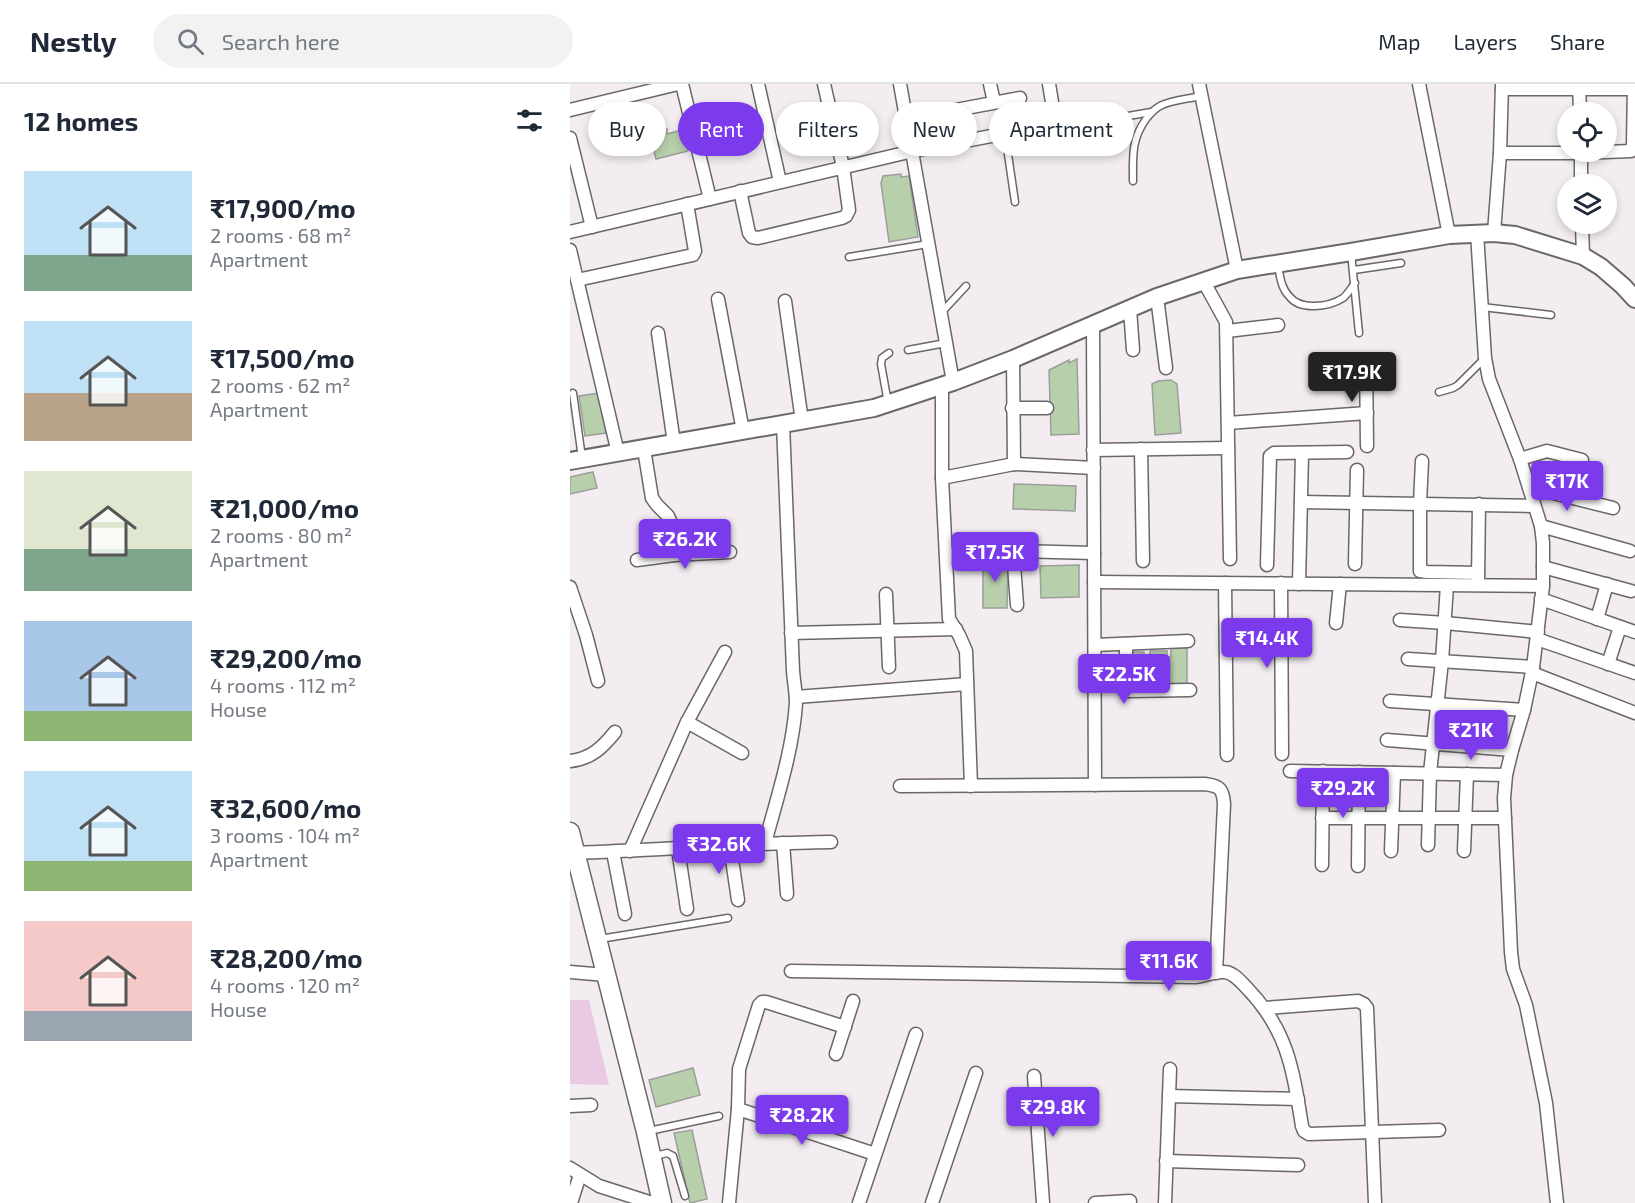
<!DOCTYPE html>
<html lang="en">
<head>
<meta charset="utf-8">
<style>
  body { margin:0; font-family:"Exo 2",sans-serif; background:#f2f2f3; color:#1f2937; height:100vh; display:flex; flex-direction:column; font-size:22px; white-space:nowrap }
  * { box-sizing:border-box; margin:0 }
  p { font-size:20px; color:#747a83 }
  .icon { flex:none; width:33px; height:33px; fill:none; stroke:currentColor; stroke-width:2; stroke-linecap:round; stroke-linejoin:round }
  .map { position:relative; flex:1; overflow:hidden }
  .side { display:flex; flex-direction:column; background:#fff; width:570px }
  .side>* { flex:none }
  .top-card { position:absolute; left:18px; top:18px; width:570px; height:54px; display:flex; gap:12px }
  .tools { position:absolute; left:987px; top:18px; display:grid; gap:12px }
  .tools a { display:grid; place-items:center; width:60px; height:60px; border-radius:50%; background:#fff; box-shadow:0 3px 9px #0003; font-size:30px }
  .price { position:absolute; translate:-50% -51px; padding:0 14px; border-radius:6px; background:#7c3aed; color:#fff; font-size:20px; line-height:39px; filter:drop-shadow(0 2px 3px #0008) }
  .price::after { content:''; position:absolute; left:50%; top:36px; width:18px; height:14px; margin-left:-9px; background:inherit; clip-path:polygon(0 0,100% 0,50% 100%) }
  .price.selected { background:#222; color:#fff }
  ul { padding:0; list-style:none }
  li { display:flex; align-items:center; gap:18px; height:150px; padding:0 24px }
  li span { display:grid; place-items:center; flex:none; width:168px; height:120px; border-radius:0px; color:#555 }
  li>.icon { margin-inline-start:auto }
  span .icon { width:72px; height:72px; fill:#fffc; stroke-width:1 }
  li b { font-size:26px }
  h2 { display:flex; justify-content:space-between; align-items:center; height:72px; padding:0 24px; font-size:26px }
  .chip { padding:0 21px; border-radius:27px; background:#fff; box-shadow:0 3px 9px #0003; font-size:21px; line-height:54px }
  .chip.selected { background:#7c3aed; color:#fff }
  header { display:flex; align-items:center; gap:36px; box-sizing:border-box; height:84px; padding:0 30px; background:#fff; border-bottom:2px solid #e0e1e3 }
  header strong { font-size:28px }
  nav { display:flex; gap:33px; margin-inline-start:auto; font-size:21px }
  .search { width:420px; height:54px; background:#f2f2f3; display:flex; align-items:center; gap:15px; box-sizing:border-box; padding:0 21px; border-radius:33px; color:#747a83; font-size:22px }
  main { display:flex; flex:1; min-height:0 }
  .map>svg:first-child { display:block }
  .green { fill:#eac9e4 }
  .building { fill:#b8cfac; stroke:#9b9f99; stroke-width:1.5 }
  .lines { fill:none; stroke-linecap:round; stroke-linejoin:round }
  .lane-casing { stroke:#6b666a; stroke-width:9 }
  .street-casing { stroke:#6b666a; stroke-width:15 }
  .secondary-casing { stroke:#6b666a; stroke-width:20 }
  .primary-casing { stroke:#6b666a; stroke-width:21 }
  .lane { stroke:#fff; stroke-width:6 }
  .street { stroke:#fff; stroke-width:12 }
  .secondary { stroke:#fff; stroke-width:16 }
  .primary { stroke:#fff; stroke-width:18 }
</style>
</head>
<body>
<header>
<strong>Nestly</strong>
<div class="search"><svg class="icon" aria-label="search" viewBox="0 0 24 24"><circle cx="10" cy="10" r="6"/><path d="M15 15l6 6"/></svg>Search here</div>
<nav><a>Map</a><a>Layers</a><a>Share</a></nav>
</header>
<main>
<section class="side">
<h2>12 homes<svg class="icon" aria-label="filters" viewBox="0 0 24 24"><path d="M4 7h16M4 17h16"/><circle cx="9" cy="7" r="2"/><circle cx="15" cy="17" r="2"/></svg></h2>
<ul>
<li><span style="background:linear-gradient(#bfe0f5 70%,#7fa58c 0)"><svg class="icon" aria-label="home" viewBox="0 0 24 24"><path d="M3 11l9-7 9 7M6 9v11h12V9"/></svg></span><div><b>₹17,900/mo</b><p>2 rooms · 68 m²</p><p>Apartment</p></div></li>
<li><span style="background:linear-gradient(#bfe0f5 60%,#b9a48a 0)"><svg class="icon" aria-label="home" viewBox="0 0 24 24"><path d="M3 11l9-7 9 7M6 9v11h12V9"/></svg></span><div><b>₹17,500/mo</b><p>2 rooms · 62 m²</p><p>Apartment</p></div></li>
<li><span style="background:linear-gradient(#dfe7d0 65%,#7fa58c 0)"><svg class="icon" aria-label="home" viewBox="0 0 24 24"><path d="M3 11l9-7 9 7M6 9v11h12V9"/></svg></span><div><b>₹21,000/mo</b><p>2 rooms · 80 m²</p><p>Apartment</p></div></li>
<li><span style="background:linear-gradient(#a9c7e8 75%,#8fb573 0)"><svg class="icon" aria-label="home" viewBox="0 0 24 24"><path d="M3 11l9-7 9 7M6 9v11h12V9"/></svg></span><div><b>₹29,200/mo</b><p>4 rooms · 112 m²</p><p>House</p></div></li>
<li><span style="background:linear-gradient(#bfe0f5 75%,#8fb573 0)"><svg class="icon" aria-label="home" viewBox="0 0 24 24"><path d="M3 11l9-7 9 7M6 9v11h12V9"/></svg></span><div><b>₹32,600/mo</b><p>3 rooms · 104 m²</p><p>Apartment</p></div></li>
<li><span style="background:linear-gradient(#f6c9c9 75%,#9aa5b1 0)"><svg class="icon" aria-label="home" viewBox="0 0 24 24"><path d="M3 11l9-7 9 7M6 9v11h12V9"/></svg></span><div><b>₹28,200/mo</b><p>4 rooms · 120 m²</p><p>House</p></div></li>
</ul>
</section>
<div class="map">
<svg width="1065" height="1119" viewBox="0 0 1065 1119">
  <rect width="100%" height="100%" fill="#f3edf2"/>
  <polygon class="green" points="0,916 19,916 39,1001 0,1000"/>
  <g class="building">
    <polygon points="97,45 97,50 112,46 118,67 86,75 80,52 91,51 91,46"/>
    <polygon points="331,90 331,93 339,92 348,153 319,158 311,99 313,92"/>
    <polygon points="507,275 509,350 481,351 479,286 499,276 499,279"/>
    <polygon points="601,296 607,300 611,349 585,351 582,300 588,297"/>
    <polygon points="29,309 36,349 15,352 9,312"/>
    <polygon points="23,388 27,404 0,410 0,393"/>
    <polygon points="444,400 506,402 505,427 443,425"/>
    <polygon points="413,475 438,475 437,524 413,524"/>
    <polygon points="509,481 509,513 471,514 470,482"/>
    <polygon points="601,564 617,564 617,602 579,606 579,597 577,596 577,601 561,601 561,568 574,568 574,574 580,574 580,567 597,567 597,573 601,573"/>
    <polygon points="123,984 130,1011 86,1023 79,996"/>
    <polygon points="122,1046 137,1115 120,1119 104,1049"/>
  </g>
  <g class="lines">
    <defs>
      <g id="lane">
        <polyline points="484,35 530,37 581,28"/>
        <polyline points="435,50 445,118"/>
        <path d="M563,97C563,73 561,56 576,35C580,30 584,25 590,22C601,16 618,15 631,12"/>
        <polyline points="781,169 789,249"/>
        <polyline points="279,173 358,160"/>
        <path d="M708,181C710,192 711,204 719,212C730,227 759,223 773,214C778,210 781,204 785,199"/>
        <polyline points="784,186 831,179"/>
        <polyline points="912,223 981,231"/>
        <polyline points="371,229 396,202"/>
        <polyline points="338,266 376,259"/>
        <polyline points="869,308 883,304 888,301 915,274"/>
        <polyline points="3,309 12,374"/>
        <polyline points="318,319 311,280 312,274 319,269"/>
        <polyline points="30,855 158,834"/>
        <polyline points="79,1047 149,1032"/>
        <polyline points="85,1072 97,1069 103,1072 115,1112"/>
      </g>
      <g id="street">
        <polyline points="112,0 140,115"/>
        <polyline points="188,0 210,98"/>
        <polyline points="330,0 383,298"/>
        <polyline points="420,0 424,18"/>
        <polyline points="629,0 667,186"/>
        <polyline points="849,0 879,151"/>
        <polyline points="1009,0 1010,28"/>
        <polyline points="932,5 1065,5"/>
        <polyline points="0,26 108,0"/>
        <polyline points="337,35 450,14"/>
        <polyline points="0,54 22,143"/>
        <polyline points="1011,68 1011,100"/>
        <polyline points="930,69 1011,69 1061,67 1063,61 1064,0"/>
        <polyline points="170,107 179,149 182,153 188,154 272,134 276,132 279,126 273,83 254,0"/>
        <polyline points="1012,140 1013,172"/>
        <polyline points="0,148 343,67 478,41 482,38 484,30 479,0"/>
        <polyline points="907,149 915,274 919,295 950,375 971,442 973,459 973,502 963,583 954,626 942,666 936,691 934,714 941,868 943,885 956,921 976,1019 987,1119"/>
        <polyline points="924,149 930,69 932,0"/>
        <polyline points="0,166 48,369"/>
        <polyline points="7,196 123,171 125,167 117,120"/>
        <polyline points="634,198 656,238 660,475"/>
        <polyline points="587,213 596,284"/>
        <polyline points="148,215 173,347"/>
        <polyline points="215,217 232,337"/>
        <polyline points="560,225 563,266"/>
        <polyline points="523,241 525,701"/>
        <polyline points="657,247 708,241"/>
        <polyline points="88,249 104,359"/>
        <polyline points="443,275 444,380"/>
        <polyline points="796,276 797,362"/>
        <polyline points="372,302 372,394 379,535 389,551 396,567 401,702"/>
        <polyline points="442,324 477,324"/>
        <polyline points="658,339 797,329"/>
        <polyline points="74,365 82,414 87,421 98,432 101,439 104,471"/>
        <polyline points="571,365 573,477"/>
        <polyline points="523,366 658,364"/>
        <polyline points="950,375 977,367 1012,376"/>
        <polyline points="852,377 850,419 850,487 857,488 908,489"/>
        <polyline points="372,394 444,380 524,384"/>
        <polyline points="959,403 1043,424"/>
        <polyline points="731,418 964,422"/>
        <polyline points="971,442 1060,467"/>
        <polyline points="443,467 447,521"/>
        <polyline points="376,470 443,467 524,469"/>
        <polyline points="67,476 104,471 160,468"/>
        <polyline points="785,480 787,386"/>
        <polyline points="697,481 700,372 704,369 777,368"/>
        <polyline points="973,483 1061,507"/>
        <polyline points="908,497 909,420"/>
        <polyline points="524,498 973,502"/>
        <polyline points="655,499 657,671"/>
        <polyline points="711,499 712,670"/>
        <polyline points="729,500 732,369"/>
        <polyline points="0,503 16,551 28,597"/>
        <polyline points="316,510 319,583"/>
        <polyline points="971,515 1065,548"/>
        <polyline points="1027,535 1037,500"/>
        <polyline points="830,536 875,539 968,548"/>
        <polyline points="766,539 770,500"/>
        <polyline points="221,549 386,545"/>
        <polyline points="967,555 1065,589"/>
        <polyline points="656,559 711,558"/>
        <polyline points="556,560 556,604 558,607 620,606"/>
        <polyline points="525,561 618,557"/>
        <polyline points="838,575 963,583"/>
        <polyline points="1038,580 1050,543"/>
        <polyline points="962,589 1065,629"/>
        <polyline points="226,613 397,600"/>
        <polyline points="820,617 954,626"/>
        <polyline points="117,638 172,669"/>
        <polyline points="817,656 942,666"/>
        <path d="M0,677C21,675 33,663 45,648"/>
        <polyline points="720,687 936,691"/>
        <path d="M330,702L635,700C650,702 653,705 654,720L646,889"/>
        <polyline points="752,734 935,734"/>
        <path d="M195,759C207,714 223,666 226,619C226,609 224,598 223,587L213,340"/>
        <polyline points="213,759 217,810"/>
        <polyline points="858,761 860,689 872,577 877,501"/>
        <polyline points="160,762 168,816"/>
        <polyline points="108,765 117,825"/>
        <polyline points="60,767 117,638 155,568"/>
        <polyline points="821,767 824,689"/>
        <polyline points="894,767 897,690"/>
        <path d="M0,768L4,769C90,766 176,759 261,758"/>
        <polyline points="43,768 55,830"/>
        <polyline points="752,781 753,687"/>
        <polyline points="788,782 789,688"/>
        <path d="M221,887L626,893C635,892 645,887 654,888C663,888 670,897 676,903C718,946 723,986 732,1042L734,1047L739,1050L869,1046"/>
        <polyline points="0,888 36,891"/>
        <polyline points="695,924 788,917 794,920 797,924 805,1119"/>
        <polyline points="266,970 283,917"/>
        <polyline points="464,992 473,1119"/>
        <polyline points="599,1012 728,1015"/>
        <polyline points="0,1022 21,1021"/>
        <polyline points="168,1025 305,1070"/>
        <polyline points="596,1077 728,1081"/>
        <polyline points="0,1084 29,1102 82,1119"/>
        <polyline points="1,1119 10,1091"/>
        <polyline points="159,1119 168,1025 169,985 189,921 192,918 196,918 275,943"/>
        <polyline points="289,1119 346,950"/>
        <polyline points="362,1119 406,989"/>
        <polyline points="525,1119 560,1117"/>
        <polyline points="595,1119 600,985"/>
      </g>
      <polyline id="secondary" points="0,377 304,324 383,298 443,275 587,213 667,186 781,168 879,151 924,149 945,151 1013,172 1031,183 1053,202 1065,215"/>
      <polyline id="primary" points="0,748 76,1048 92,1119"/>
    </defs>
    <use href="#lane" class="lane-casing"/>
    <use href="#street" class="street-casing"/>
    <use href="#secondary" class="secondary-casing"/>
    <use href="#primary" class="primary-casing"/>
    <use href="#lane" class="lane"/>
    <use href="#street" class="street"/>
    <use href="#secondary" class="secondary"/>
    <use href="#primary" class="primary"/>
  </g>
</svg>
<div class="tools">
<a><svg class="icon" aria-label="locate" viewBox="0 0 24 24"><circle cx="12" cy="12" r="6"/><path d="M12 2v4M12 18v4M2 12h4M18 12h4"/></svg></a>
<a><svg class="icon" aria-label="layers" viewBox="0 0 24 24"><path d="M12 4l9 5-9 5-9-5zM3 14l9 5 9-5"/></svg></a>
</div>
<b class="price selected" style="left:782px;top:319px">₹17.9K</b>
<b class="price" style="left:997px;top:428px">₹17K</b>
<b class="price" style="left:115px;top:486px">₹26.2K</b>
<b class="price" style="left:425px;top:499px">₹17.5K</b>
<b class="price" style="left:697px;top:585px">₹14.4K</b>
<b class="price" style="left:554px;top:621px">₹22.5K</b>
<b class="price" style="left:901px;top:677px">₹21K</b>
<b class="price" style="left:773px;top:735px">₹29.2K</b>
<b class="price" style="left:149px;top:791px">₹32.6K</b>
<b class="price" style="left:599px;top:908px">₹11.6K</b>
<b class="price" style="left:483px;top:1054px">₹29.8K</b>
<b class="price" style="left:232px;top:1062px">₹28.2K</b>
<div class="top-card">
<a class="chip">Buy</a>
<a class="chip selected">Rent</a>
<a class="chip">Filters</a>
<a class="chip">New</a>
<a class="chip">Apartment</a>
</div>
</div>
</main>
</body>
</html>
